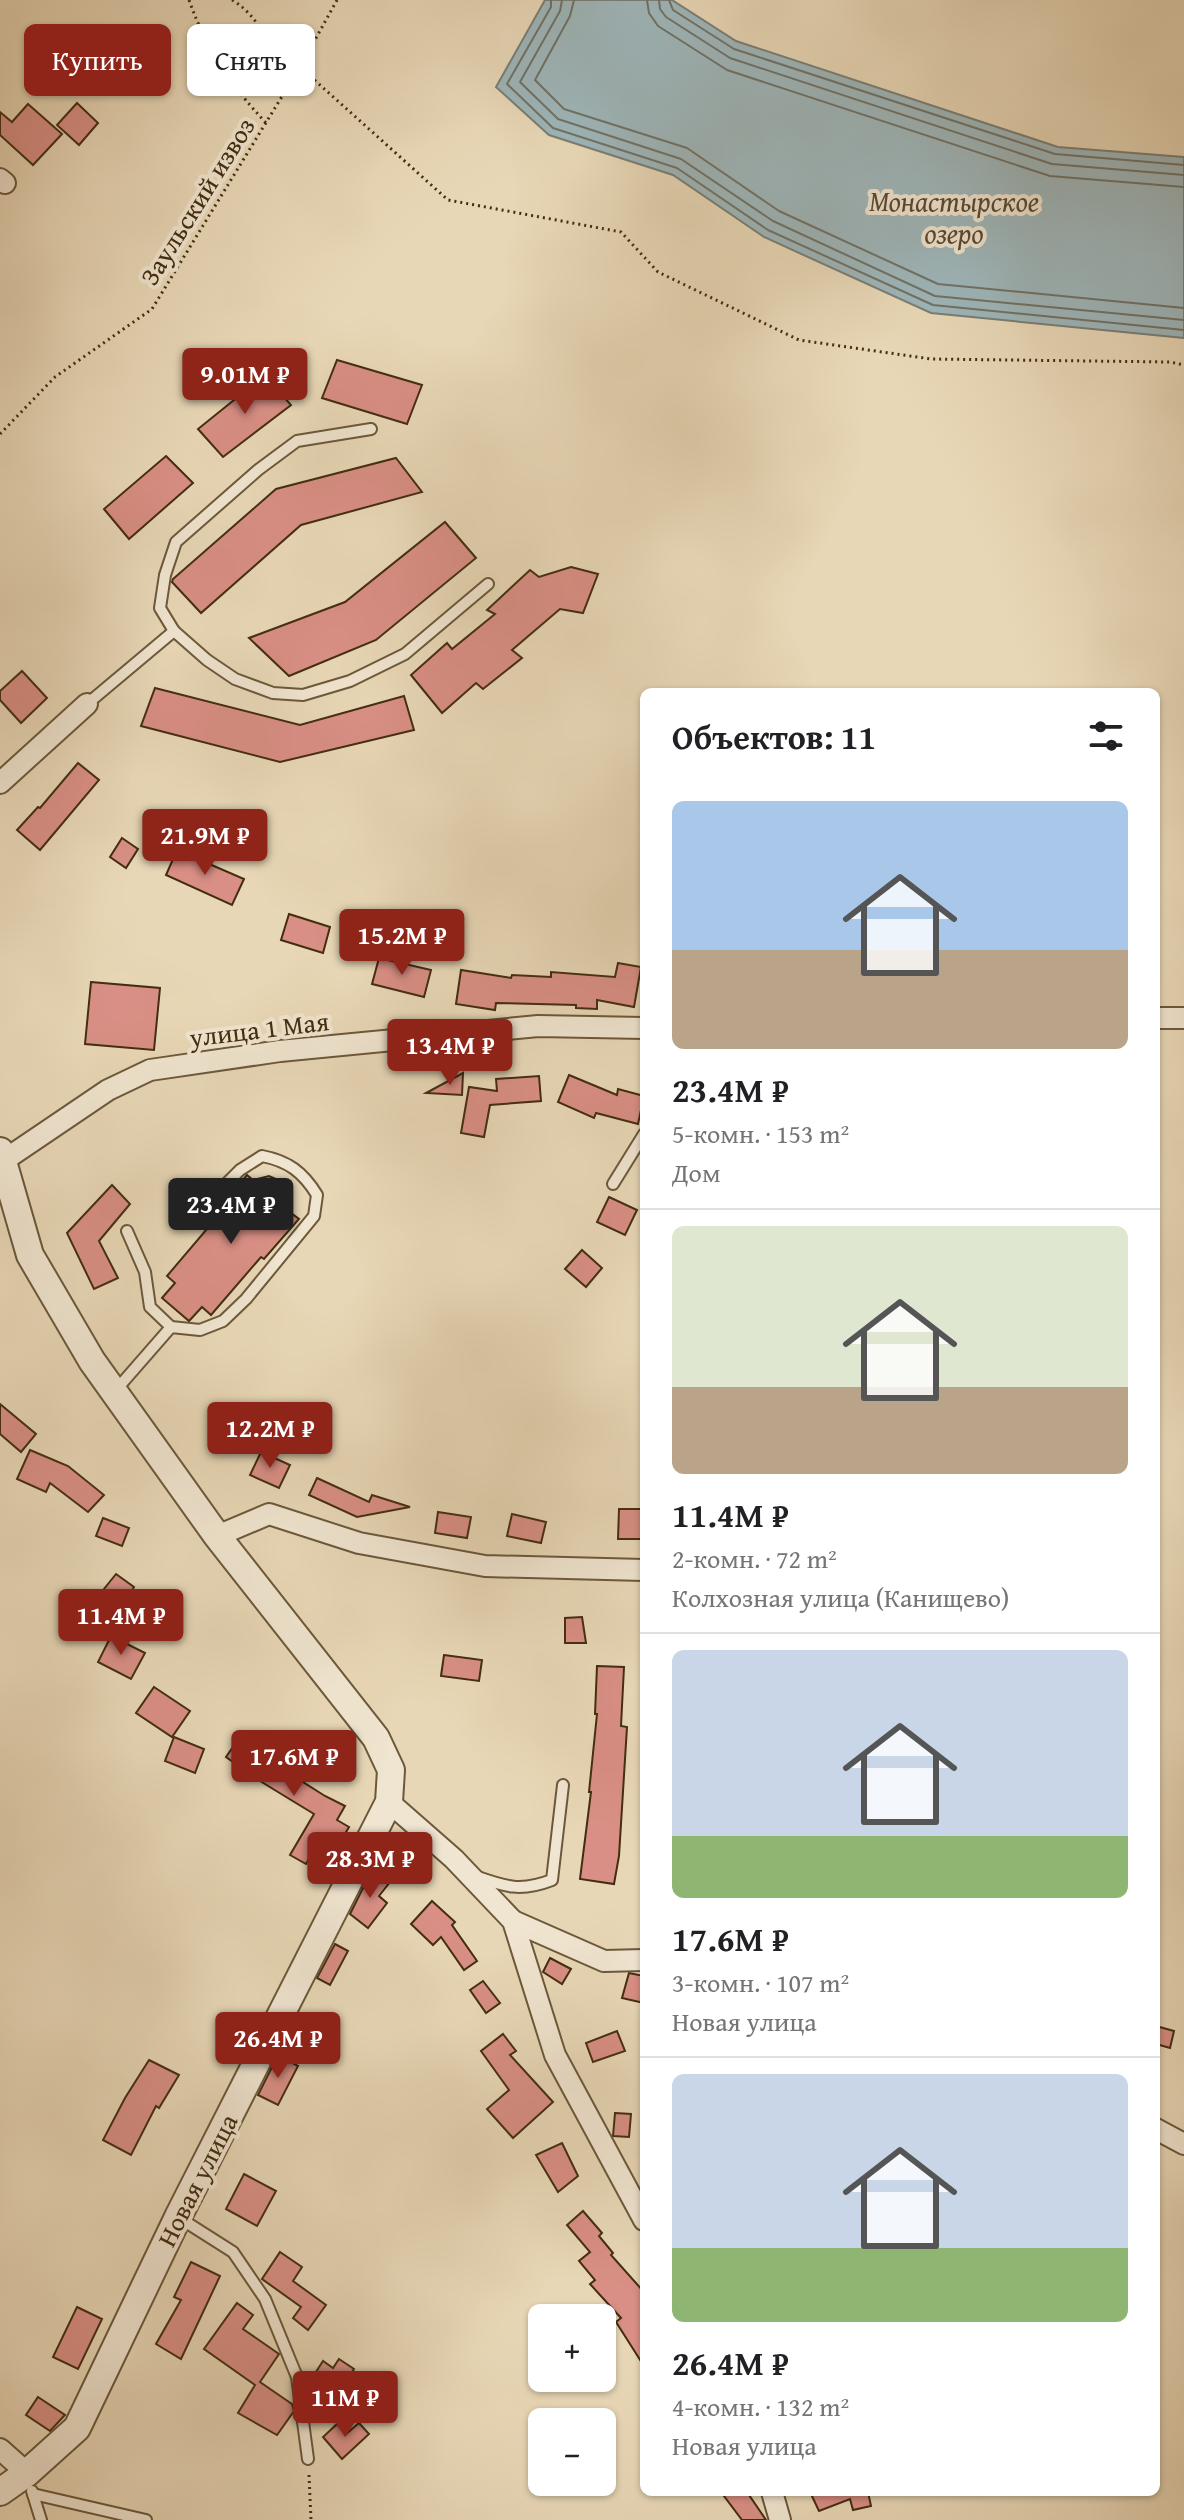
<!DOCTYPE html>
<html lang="ru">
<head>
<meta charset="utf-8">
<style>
  body { margin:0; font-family:"Gentium Book Plus",serif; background:#f2f2f2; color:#202124; height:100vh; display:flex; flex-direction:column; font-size:30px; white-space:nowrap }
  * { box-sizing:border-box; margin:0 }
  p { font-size:26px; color:#757577 }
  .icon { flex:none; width:44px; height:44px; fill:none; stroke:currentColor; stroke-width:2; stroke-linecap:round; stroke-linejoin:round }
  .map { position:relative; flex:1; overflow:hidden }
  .panel { position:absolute; left:640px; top:688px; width:520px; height:1808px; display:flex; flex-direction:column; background:#fff; border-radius:12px; box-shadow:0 2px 6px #0004 }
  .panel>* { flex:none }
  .hud { position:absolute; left:24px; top:24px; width:496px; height:72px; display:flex; gap:16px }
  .fabs { position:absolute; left:528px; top:2304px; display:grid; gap:16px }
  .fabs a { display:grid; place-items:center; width:88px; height:88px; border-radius:12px; background:#fff; box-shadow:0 2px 6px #0004; font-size:40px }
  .price { position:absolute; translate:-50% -68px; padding:0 18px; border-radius:8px; background:#8f2418; color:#fff; font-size:26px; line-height:52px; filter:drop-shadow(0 2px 4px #0008) }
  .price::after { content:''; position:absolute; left:50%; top:48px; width:24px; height:18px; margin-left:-12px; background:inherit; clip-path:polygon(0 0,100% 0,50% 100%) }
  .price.selected { background:#222; color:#fff }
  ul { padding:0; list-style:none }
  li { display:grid; align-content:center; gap:16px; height:424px; padding:0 32px }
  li+li { border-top:2px solid #e0e0e0 }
  li span { display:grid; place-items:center; height:248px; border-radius:12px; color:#555 }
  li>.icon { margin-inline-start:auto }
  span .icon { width:144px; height:144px; fill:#fffc; stroke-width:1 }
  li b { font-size:34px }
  h2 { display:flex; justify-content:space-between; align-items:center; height:96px; padding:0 32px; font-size:34px }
  .chip { padding:0 28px; border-radius:12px; background:#fff; box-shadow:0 2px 6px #0004; font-size:28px; line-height:72px }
  .chip.selected { background:#8f2418; color:#fff }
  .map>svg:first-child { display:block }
  .water { fill:#9eb6ba; stroke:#7a7f76; stroke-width:2 }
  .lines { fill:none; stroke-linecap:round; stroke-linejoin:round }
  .shore { stroke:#707266; stroke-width:2 }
  .building { fill:#d98f85; stroke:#432d11; stroke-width:2 }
  .service-casing { stroke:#6c583a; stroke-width:14 }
  .minor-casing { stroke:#6c583a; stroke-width:24 }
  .tertiary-casing { stroke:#6c583a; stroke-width:30 }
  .path { stroke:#432d11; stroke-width:3; stroke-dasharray:2 4; stroke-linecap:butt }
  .service { stroke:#f0e5d0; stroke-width:10 }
  .minor { stroke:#f0e5d0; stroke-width:20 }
  .tertiary { stroke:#f0e5d0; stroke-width:26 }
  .labels { text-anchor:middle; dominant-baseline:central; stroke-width:8; stroke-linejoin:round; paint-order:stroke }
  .street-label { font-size:26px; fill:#432d11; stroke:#f0e5d0 }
  .water-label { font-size:28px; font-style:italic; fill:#554833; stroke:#f0e5d0 }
</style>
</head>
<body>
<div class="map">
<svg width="1184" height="2520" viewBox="0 0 1184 2520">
  <rect width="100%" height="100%" fill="#e8d7b6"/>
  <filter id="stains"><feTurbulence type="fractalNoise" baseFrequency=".0025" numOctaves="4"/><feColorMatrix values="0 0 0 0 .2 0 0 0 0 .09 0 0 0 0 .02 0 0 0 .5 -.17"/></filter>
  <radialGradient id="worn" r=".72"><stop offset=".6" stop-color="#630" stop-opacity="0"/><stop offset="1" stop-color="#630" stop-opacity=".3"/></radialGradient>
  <polygon class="water" points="545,0 672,0 736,41 1058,147 1184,157 1184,338 931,313 764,237 673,175 549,135 496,87"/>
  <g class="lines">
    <g class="shore">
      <polyline points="551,0 551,7 507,84 553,128 677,168 768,230 933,305 1184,330"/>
      <polyline points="562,0 560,11 520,82 558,119 681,159 773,221 935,296 1184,320"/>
      <polyline points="574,0 570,16 535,80 564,109 687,148 779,211 938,284 1184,308"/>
      <polyline points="647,0 649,13 658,26 727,70 1050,176 1184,187"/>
      <polyline points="659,0 660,9 666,17 730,58 1052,164 1184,175"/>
      <polyline points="669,0 673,10 734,49 1055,154 1184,165"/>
    </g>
  </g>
  <g class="building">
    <polygon points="77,103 98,123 79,145 57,125"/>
    <polygon points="28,104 62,134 33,165 0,135 0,112 12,122"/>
    <polygon points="337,360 422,385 407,424 322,398"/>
    <polygon points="265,375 291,405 223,457 198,429"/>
    <polygon points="166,456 193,483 129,539 104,509"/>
    <polygon points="396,458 422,492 301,525 201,613 172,582 173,579 276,489"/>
    <polygon points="445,522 476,558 376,640 289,676 249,638 345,602"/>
    <polygon points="571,567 598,574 583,613 560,609 512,650 522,658 483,689 476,683 442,713 411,675 447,643 452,649 495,614 487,610 530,570 539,577"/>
    <polygon points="22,671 47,698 21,723 0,700 0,691"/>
    <polygon points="155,688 300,725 404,696 414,730 280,762 141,726"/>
    <polygon points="78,763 99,780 40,850 17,830 38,807 40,808"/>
    <polygon points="122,838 138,849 126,868 110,857"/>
    <polygon points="177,850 244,879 232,905 166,875"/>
    <polygon points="289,914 330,927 323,953 281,940"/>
    <polygon points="379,958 431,970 424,997 372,984"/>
    <polygon points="618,963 641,967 634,1007 597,1000 597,1009 576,1008 576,1005 496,1003 495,1010 456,1004 461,970 511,978 512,975 551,977 551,972 615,977"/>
    <polygon points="91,982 160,988 154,1050 85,1044"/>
    <polygon points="463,1073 462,1095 426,1093"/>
    <polygon points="569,1075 617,1095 618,1089 644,1096 638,1124 596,1113 594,1118 558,1102"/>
    <polygon points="539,1076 541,1101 490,1105 484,1137 461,1133 469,1087 497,1091 496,1079"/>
    <polygon points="247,1175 253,1180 269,1176 283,1182 291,1195 287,1210 299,1219 264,1259 261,1257 211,1315 202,1307 189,1321 162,1298 175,1283 167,1276 218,1216 215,1213"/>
    <polygon points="112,1185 130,1204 99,1241 118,1278 94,1289 67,1233"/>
    <polygon points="609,1197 637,1210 625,1235 597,1222"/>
    <polygon points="582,1250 602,1268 586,1287 565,1269"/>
    <polygon points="0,1404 36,1434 21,1452 0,1434"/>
    <polygon points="30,1450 68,1466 104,1495 88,1512 50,1483 46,1492 17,1479"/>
    <polygon points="261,1452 290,1465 279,1488 250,1475"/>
    <polygon points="317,1478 369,1502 372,1495 410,1507 357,1517 309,1495"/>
    <polygon points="619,1509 644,1509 644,1539 618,1539"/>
    <polygon points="438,1512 471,1517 467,1538 435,1533"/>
    <polygon points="512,1514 546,1522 541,1543 507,1536"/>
    <polygon points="103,1518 129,1528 122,1546 96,1536"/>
    <polygon points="116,1574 134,1587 124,1603 104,1589"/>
    <polygon points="582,1617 586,1643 565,1643 565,1618"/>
    <polygon points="111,1636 145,1653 131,1679 98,1662"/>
    <polygon points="444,1655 482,1660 479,1681 441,1676"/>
    <polygon points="597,1666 624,1667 621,1726 627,1727 619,1856 614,1884 580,1879 591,1792 589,1792 597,1714 595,1714"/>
    <polygon points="154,1687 190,1711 172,1737 136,1713"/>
    <polygon points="242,1734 276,1759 273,1763 325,1796 345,1806 337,1820 349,1827 336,1849 320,1840 306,1864 290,1855 314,1814 260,1781 226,1757"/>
    <polygon points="174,1737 204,1749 195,1773 165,1761"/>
    <polygon points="376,1871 390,1882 379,1896 387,1903 368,1928 350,1914 365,1884"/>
    <polygon points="432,1901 455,1922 452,1925 477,1961 464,1970 441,1937 433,1945 411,1924"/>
    <polygon points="335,1944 348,1951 330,1985 317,1978"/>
    <polygon points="550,1958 571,1969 562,1984 543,1972"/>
    <polygon points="629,1973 644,1976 644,2003 622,1998"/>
    <polygon points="483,1981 500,2003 486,2013 470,1990"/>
    <polygon points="1156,2026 1174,2031 1170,2048 1156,2044"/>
    <polygon points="617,2031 625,2051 593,2062 586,2043"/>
    <polygon points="503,2034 516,2051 510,2055 553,2102 513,2138 487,2109 509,2090 481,2051"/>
    <polygon points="278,2055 298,2066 278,2105 258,2095"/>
    <polygon points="149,2060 179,2075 159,2108 156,2106 131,2155 103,2140 125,2098"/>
    <polygon points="615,2113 631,2114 629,2137 613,2136"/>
    <polygon points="562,2143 578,2176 558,2192 536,2155"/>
    <polygon points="244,2174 276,2191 257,2226 226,2209"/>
    <polygon points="583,2211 602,2233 599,2236 613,2253 611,2255 644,2292 644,2366 616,2322 621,2318 590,2284 595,2280 579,2261 590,2252 567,2225"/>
    <polygon points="280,2252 302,2267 293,2281 326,2305 308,2330 293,2318 301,2307 262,2279"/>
    <polygon points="191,2262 220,2276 181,2359 156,2344 181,2300 174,2297"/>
    <polygon points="237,2303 253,2315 243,2329 279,2354 260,2382 292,2404 294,2411 277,2435 238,2413 255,2385 204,2349"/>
    <polygon points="77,2307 102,2319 78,2369 53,2357"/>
    <polygon points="339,2359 354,2369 338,2395 328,2389 323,2396 307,2386 323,2361 333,2368"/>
    <polygon points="38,2397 65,2415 50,2431 26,2415"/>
    <polygon points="359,2423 369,2434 342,2459 323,2437 337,2424 346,2434"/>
    <polygon points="721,2492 747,2492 766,2520 742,2520"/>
    <polygon points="810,2492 868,2492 871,2506 853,2510 850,2499 819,2511"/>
  </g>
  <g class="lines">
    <defs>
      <g id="service">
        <polyline points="174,631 160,608 165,575 176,542 258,470 297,441 371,429"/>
        <polyline points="87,704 174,631 207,660 235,679 273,693 303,695 350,681 405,654 488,584"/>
        <polyline points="613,1184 644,1134"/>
        <polyline points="127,1231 145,1272 150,1307 171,1327"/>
        <path d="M116,1390L171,1327L200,1330L223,1321L246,1299L314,1216L317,1195C303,1172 288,1161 262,1156L240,1170L226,1184"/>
        <path d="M475,1876C506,1887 521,1892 552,1880L563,1785"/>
        <polyline points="181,2219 233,2252 265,2299 297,2377 308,2459"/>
        <polyline points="32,2491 41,2520"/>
        <polyline points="33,2494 146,2520"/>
      </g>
      <g id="minor">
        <polyline points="0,179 5,183"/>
        <polyline points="0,783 87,704"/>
        <polyline points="1156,1018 1184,1018"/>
        <polyline points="3,1161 108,1090 150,1070 280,1051 538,1026 644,1028"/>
        <polyline points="217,1536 269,1514 359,1543 485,1566 644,1570"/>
        <polyline points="389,1802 454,1859 513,1921 555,2055 644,2220"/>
        <polyline points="513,1921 604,1961 644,1960"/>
        <polyline points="1156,2129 1184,2144"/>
        <polyline points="0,2449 27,2473"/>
        <polyline points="772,2492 780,2520"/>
      </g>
      <polyline id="tertiary" points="0,1151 30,1255 92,1361 217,1536 376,1738 391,1770 389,1802 178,2217 77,2428 27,2473 0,2492"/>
    </defs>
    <use href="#service" class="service-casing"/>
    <use href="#minor" class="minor-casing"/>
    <use href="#tertiary" class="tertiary-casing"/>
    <g class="path">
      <path d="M189,0C207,51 230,84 266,123"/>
      <path d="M232,0C264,19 274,56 287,89"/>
      <polyline points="337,0 300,67 448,200 621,232 658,272 799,340 931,359 1170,362 1184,365"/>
      <polyline points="0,434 55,377 152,309 300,67"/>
      <polyline points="309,2475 311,2520"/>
    </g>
    <use href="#service" class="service"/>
    <use href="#minor" class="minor"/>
    <use href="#tertiary" class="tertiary"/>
  </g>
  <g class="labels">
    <g class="street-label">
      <text transform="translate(197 201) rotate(-58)">Заульский извоз</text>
      <text transform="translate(259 1029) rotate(-7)">улица 1 Мая</text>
      <text transform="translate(197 2180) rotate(-63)">Новая улица</text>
    </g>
    <g class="water-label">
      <text x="954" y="200">Монастырское<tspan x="954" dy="32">озеро</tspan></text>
    </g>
  </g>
  <rect width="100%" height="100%" filter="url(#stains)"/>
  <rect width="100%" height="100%" fill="url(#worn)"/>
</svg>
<div class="fabs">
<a>+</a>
<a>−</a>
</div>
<b class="price" style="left:245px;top:416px">9.01M ₽</b>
<b class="price" style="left:205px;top:877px">21.9M ₽</b>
<b class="price" style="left:402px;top:977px">15.2M ₽</b>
<b class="price" style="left:450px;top:1087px">13.4M ₽</b>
<b class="price selected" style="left:231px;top:1246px">23.4M ₽</b>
<b class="price" style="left:270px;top:1470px">12.2M ₽</b>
<b class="price" style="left:121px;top:1657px">11.4M ₽</b>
<b class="price" style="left:294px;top:1798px">17.6M ₽</b>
<b class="price" style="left:370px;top:1900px">28.3M ₽</b>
<b class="price" style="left:278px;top:2080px">26.4M ₽</b>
<b class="price" style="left:345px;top:2439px">11M ₽</b>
<div class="hud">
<a class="chip selected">Купить</a>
<a class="chip">Снять</a>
</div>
<section class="panel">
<h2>Объектов: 11<svg class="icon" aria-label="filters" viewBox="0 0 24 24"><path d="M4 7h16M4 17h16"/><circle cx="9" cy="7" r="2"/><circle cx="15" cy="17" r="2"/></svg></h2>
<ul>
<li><span style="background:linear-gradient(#a9c7e8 60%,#b9a48a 0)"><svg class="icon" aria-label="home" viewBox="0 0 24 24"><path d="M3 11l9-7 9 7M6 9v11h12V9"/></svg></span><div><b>23.4M ₽</b><p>5-комн. · 153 m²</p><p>Дом</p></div></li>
<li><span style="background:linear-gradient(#dfe7d0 65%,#b9a48a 0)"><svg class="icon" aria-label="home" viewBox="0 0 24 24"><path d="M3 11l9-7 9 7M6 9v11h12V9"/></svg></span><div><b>11.4M ₽</b><p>2-комн. · 72 m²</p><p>Колхозная улица (Канищево)</p></div></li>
<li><span style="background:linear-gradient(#c9d6e8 75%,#8fb573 0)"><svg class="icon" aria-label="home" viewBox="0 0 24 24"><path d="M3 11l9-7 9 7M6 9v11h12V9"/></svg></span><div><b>17.6M ₽</b><p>3-комн. · 107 m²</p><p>Новая улица</p></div></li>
<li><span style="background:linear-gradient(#c9d6e8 70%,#8fb573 0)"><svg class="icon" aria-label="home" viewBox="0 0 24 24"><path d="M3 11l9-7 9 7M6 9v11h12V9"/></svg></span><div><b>26.4M ₽</b><p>4-комн. · 132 m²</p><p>Новая улица</p></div></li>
</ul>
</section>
</div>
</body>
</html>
